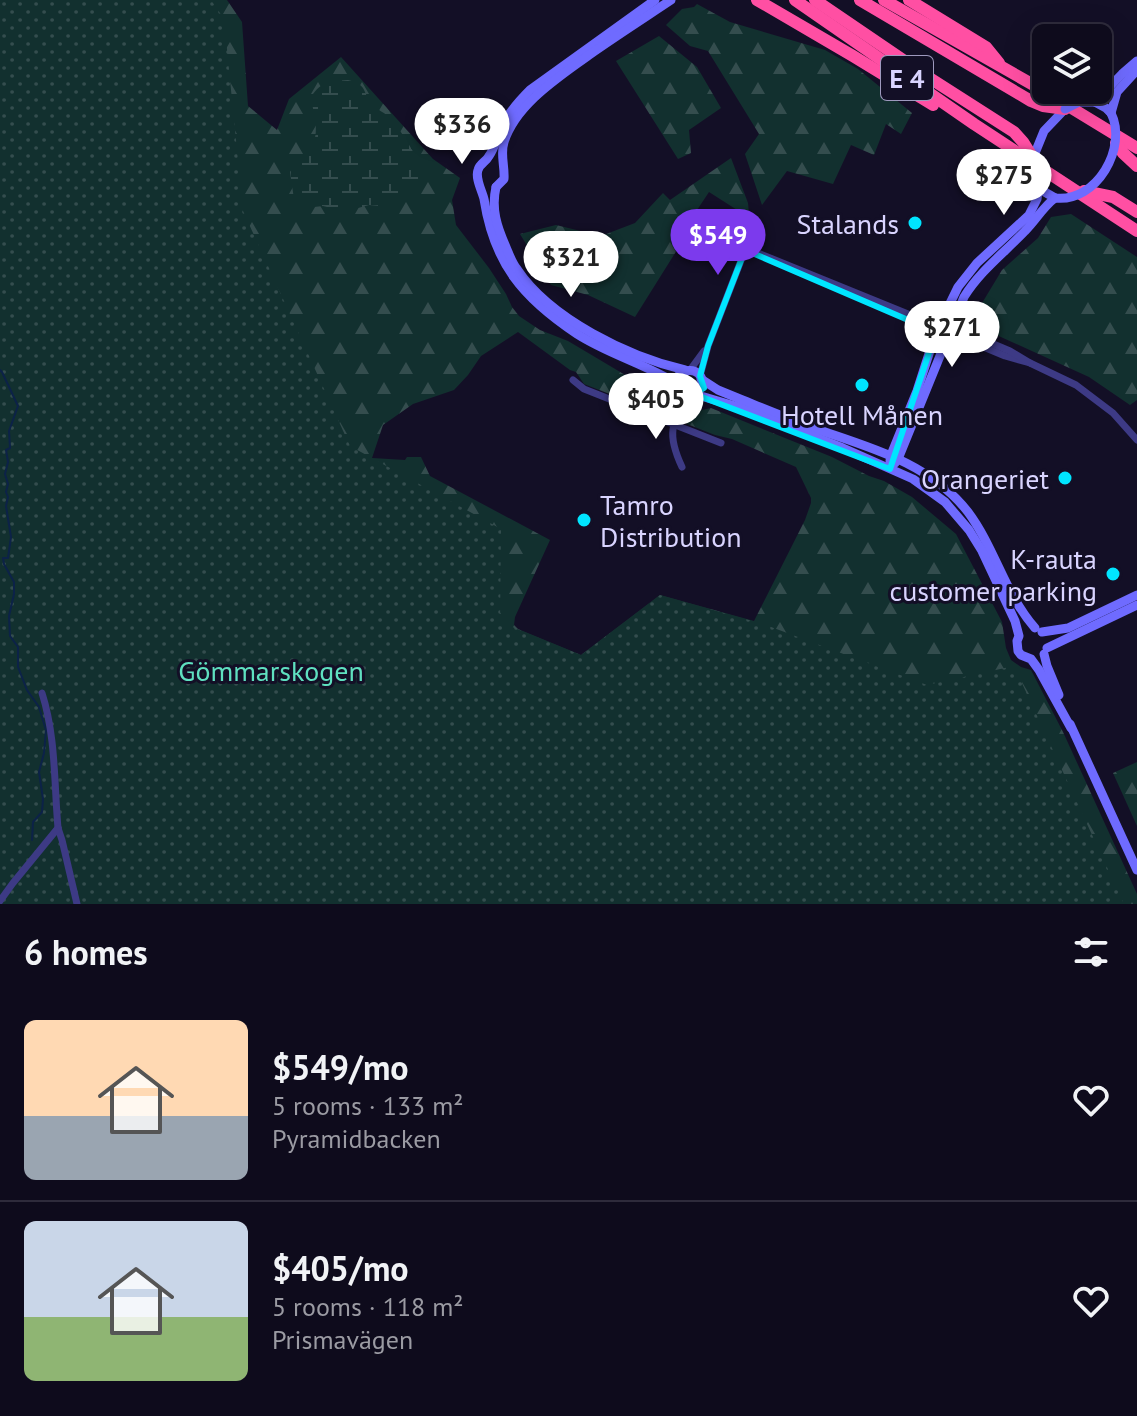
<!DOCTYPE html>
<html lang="en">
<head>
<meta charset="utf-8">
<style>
  body { margin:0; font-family:"PT Sans",sans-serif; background:#1c1929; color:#f1f3f6; height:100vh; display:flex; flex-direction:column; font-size:30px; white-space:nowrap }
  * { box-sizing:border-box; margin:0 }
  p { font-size:26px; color:#9b9ba3 }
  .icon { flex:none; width:44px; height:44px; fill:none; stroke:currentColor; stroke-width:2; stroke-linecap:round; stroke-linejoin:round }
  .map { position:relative; height:904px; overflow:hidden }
  .drawer { display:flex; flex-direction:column; background:#0e0b1c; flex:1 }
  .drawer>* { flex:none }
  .buttons { position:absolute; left:1032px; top:24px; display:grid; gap:16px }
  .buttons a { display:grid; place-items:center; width:80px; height:80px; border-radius:12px; background:#0e0b1c; box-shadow:0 8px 32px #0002,0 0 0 2px #2e2b3b; font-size:40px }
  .price { position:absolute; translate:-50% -68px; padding:0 18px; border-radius:28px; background:#fff; color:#222; font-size:26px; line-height:52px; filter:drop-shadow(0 2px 4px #0008) }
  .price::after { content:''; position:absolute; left:50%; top:48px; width:24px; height:18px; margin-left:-12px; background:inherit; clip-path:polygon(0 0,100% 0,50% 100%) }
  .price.on { background:#7c3aed; color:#fff }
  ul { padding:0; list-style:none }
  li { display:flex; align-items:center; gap:24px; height:200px; padding:0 24px }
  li+li { border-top:2px solid #2e2b3b }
  li span { display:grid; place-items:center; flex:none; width:224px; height:160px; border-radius:12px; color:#555 }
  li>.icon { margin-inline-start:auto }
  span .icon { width:96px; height:96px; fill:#fffc; stroke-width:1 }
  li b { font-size:34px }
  h2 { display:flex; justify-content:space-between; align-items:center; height:96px; padding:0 24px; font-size:34px }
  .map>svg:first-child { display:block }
  .forest { fill:url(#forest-firs) }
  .wetland { fill:url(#wetland-marsh) }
  .park { fill:url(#park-dots) }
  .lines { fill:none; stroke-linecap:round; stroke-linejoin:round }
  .stream { stroke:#0c2248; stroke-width:2 }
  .street { stroke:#3d3a85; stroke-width:7 }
  .secondary { stroke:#6f6bff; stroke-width:9 }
  .highway { stroke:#ff4fa3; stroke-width:12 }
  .secondary-bridge { stroke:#6f6bff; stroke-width:9 }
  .marked { fill:none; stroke:#00e5ff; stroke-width:6; stroke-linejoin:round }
  .poi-dot { fill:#00e5ff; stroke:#130f26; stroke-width:3 }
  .labels { text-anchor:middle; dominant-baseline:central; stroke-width:6; stroke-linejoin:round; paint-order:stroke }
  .shield { fill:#130f26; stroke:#9e99be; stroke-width:2 }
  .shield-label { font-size:26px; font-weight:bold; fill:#d9d4ff }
  .poi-label { font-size:28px; fill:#d9d4ff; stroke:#130f26; text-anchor:end }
  .park-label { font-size:28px; fill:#5fe0c0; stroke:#130f26 }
</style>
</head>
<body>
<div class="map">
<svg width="1137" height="904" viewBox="0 0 1137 904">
  <defs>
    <pattern id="forest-firs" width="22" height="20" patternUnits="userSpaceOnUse" patternTransform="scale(2)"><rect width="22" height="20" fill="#12302f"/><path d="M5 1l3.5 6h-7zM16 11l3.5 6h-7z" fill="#344d4e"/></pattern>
    <pattern id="wetland-marsh" width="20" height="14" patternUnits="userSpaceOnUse" patternTransform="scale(2)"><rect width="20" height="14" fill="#12302f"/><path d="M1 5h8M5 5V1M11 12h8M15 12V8" fill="none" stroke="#344d4e"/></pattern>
    <pattern id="park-dots" width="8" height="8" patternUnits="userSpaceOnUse" patternTransform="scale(2)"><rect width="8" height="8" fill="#12302f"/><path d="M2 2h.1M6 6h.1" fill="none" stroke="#344d4e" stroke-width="1.8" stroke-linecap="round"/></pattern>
  </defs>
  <rect width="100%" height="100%" fill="#130f26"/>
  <g class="forest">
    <polygon points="0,0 227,0 242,22 248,106 277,130 289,99 341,57 433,159 460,178 452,200 456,225 489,268 506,294 512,307 519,316 540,330 568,341 637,382 655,386 666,394 669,410 666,414 661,414 584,384 576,372 570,370 518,332 481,356 468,375 454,390 413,404 383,425 372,458 405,460 407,457 421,457 430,476 550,540 515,617 514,625 518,629 581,655 660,595 754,621 805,520 811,503 811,498 796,467 732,439 715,435 687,424 685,419 687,411 693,412 711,408 832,457 869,476 884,481 912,497 956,534 1002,622 1006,648 1011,660 1021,667 1031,670 1063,732 1137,894 1137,904 0,904"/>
    <polygon points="697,4 730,22 825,50 858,69 912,113 901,134 886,124 874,155 851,145 833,184 787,171 762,205 745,154 759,134 708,51 690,46 666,25 682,9 694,7"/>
    <polygon points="659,36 697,67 721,108 689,130 691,153 678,159 616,61"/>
    <polygon points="731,158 748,203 749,214 745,215 709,192 697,210 710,219 706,224 696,217 692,226 635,317 588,295 551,285 520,234 556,225 601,236 635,223 663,193 670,200"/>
    <polygon points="1071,214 1137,257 1137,400 1130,405 1089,377 970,323 1002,270 1038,238 1051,217"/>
    <polygon points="1137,762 1137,826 1113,773"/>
  </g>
  <path class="wetland" d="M348,80C369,85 361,92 373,105C378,110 383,112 388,116C396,122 420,161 422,170C422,172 422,181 422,183L395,203L380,206L369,205L351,210L335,209L323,206L305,208L299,205L294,199L290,172C296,163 305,156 311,148C321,132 313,113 311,97C322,80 330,82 348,80Z"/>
  <polygon class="park" points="0,0 211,0 224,19 243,211 350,446 501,529 500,622 581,655 660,595 763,624 927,685 1014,666 1124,904 0,904"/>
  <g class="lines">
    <polyline class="stream" points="0,370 2,372 18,406 9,431 10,448 6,450 8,462 5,474 8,484 6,492 8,497 6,506 11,537 8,558 3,558 4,564 14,582 14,594 9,616 10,636 18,647 18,667 27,690 39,707 46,730 44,753 39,772 43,799 42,812 33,822 32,840"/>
    <g class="street">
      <polyline points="914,318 936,332 952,338"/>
      <polyline points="951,326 957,336 1005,356 1030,363 1076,385 1113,413 1137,440"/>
      <polyline points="690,370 704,351"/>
      <polyline points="700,376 708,346 742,258 747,252 753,251 908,314 951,326 1010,351 1030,363"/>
      <polyline points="573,380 584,389 721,443"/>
      <path d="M682,467C667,435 670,423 691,395"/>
      <path d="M42,693C56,737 54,783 58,828L62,840L77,904"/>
      <polyline points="0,901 13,883 58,828"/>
    </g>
    <g class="secondary">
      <path d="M655,0L530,90C519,101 508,113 501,128C497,137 495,148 489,156C486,162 480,163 478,170C475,178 482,191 484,199C494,264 523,298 577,334C605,352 636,361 665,377C673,381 678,394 688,395C692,396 696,394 698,391C710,378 693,362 678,376L677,387"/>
      <polyline points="1111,113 1106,108 1095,102 1122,74 1137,61"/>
      <polyline points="1111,113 1117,92 1137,70"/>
      <polyline points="1033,158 1044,131 1065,109"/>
      <path d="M496,187C491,209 497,227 506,247C509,254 512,263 517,269C550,319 629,357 685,370"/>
      <path d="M496,187L504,179C505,166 500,154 504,142C516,104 559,77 589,55C616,36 644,18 671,0"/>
      <path d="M701,379L718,390L740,399C770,411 801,424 831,434C882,451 934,468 968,512C995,548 1005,594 1035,628"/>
      <polyline points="694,394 735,406 843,448 913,479 945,502 969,530 982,551 1015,621 1019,636 1017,641 1018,651 1021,655 1031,659 1039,670 1071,728"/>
      <polyline points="890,461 891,455 917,391 936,332 958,287 977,263 1029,215 1037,199 1039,185"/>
      <path d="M895,463L898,459L964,297C980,271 1004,253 1025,231C1036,220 1043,207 1055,198L1043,191L1039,185"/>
      <polyline points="1042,632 1068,628 1137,595"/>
      <polyline points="1047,648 1137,605"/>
      <polyline points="1044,654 1047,666 1059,695"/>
      <polyline points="1070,724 1137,870"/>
    </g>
    <g class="highway">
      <polyline points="757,0 853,56 933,105"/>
      <polyline points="795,0 974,124 1137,231"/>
      <polyline points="815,0 928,77 1014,132 1023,142 1033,158"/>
      <polyline points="860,0 1031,101 1043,106 1065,109"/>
      <polyline points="884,0 1037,87 1137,148"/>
      <polyline points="909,0 986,47 999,63"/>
      <polyline points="1116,143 1123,153 1137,166"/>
      <polyline points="1084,191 1113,197 1137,212"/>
    </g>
    <g class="secondary-bridge">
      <polyline points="1065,109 1079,102 1095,102"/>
      <polyline points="1033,158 1033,171 1039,185"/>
      <path d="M1055,198C1097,203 1128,147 1111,113"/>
    </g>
  </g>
  <path class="marked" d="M750,252L936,332L890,469L694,394L704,388L700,376L708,346L742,258Z"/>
  <g class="poi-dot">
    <circle cx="915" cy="223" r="8"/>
    <circle cx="862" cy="385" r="8"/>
    <circle cx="1065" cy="478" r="8"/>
    <circle cx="584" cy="520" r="8"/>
    <circle cx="1113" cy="574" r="8"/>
  </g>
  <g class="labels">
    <rect class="shield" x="881" y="56" width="52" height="44" rx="6"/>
    <g class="shield-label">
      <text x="907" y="78">E 4</text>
    </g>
    <g class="poi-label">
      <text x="899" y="223">Stalands</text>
      <text x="862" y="414" text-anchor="middle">Hotell Månen</text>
      <text x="1049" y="478">Orangeriet</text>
      <text x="600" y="504" text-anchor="start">Tamro<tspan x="600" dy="32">Distribution</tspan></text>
      <text x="1097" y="558">K-rauta<tspan x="1097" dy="32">customer parking</tspan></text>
    </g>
    <g class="park-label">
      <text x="271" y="670">Gömmarskogen</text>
    </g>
  </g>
</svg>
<div class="buttons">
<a><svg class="icon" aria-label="layers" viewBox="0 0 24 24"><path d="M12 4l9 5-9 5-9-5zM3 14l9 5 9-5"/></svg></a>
</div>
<b class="price" style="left:462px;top:166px">$336</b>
<b class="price" style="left:1004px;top:217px">$275</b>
<b class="price on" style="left:718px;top:277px">$549</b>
<b class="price" style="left:571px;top:299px">$321</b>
<b class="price" style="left:952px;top:369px">$271</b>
<b class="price" style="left:656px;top:441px">$405</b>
</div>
<section class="drawer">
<h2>6 homes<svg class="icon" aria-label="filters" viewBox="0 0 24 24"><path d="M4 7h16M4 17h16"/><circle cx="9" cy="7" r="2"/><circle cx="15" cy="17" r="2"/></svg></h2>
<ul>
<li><span style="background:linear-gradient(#ffd9b3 60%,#9aa5b1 0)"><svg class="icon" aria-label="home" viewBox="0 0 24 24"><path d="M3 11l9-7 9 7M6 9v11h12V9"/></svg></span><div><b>$549/mo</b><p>5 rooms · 133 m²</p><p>Pyramidbacken</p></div><svg class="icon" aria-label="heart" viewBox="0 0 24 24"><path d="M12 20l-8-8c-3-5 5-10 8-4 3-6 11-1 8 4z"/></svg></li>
<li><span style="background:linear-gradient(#c9d6e8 60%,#8fb573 0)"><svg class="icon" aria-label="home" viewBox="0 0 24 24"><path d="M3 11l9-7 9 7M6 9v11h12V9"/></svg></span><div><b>$405/mo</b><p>5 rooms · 118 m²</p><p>Prismavägen</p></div><svg class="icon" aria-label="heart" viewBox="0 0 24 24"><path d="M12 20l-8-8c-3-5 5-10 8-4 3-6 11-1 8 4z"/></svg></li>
</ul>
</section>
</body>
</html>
